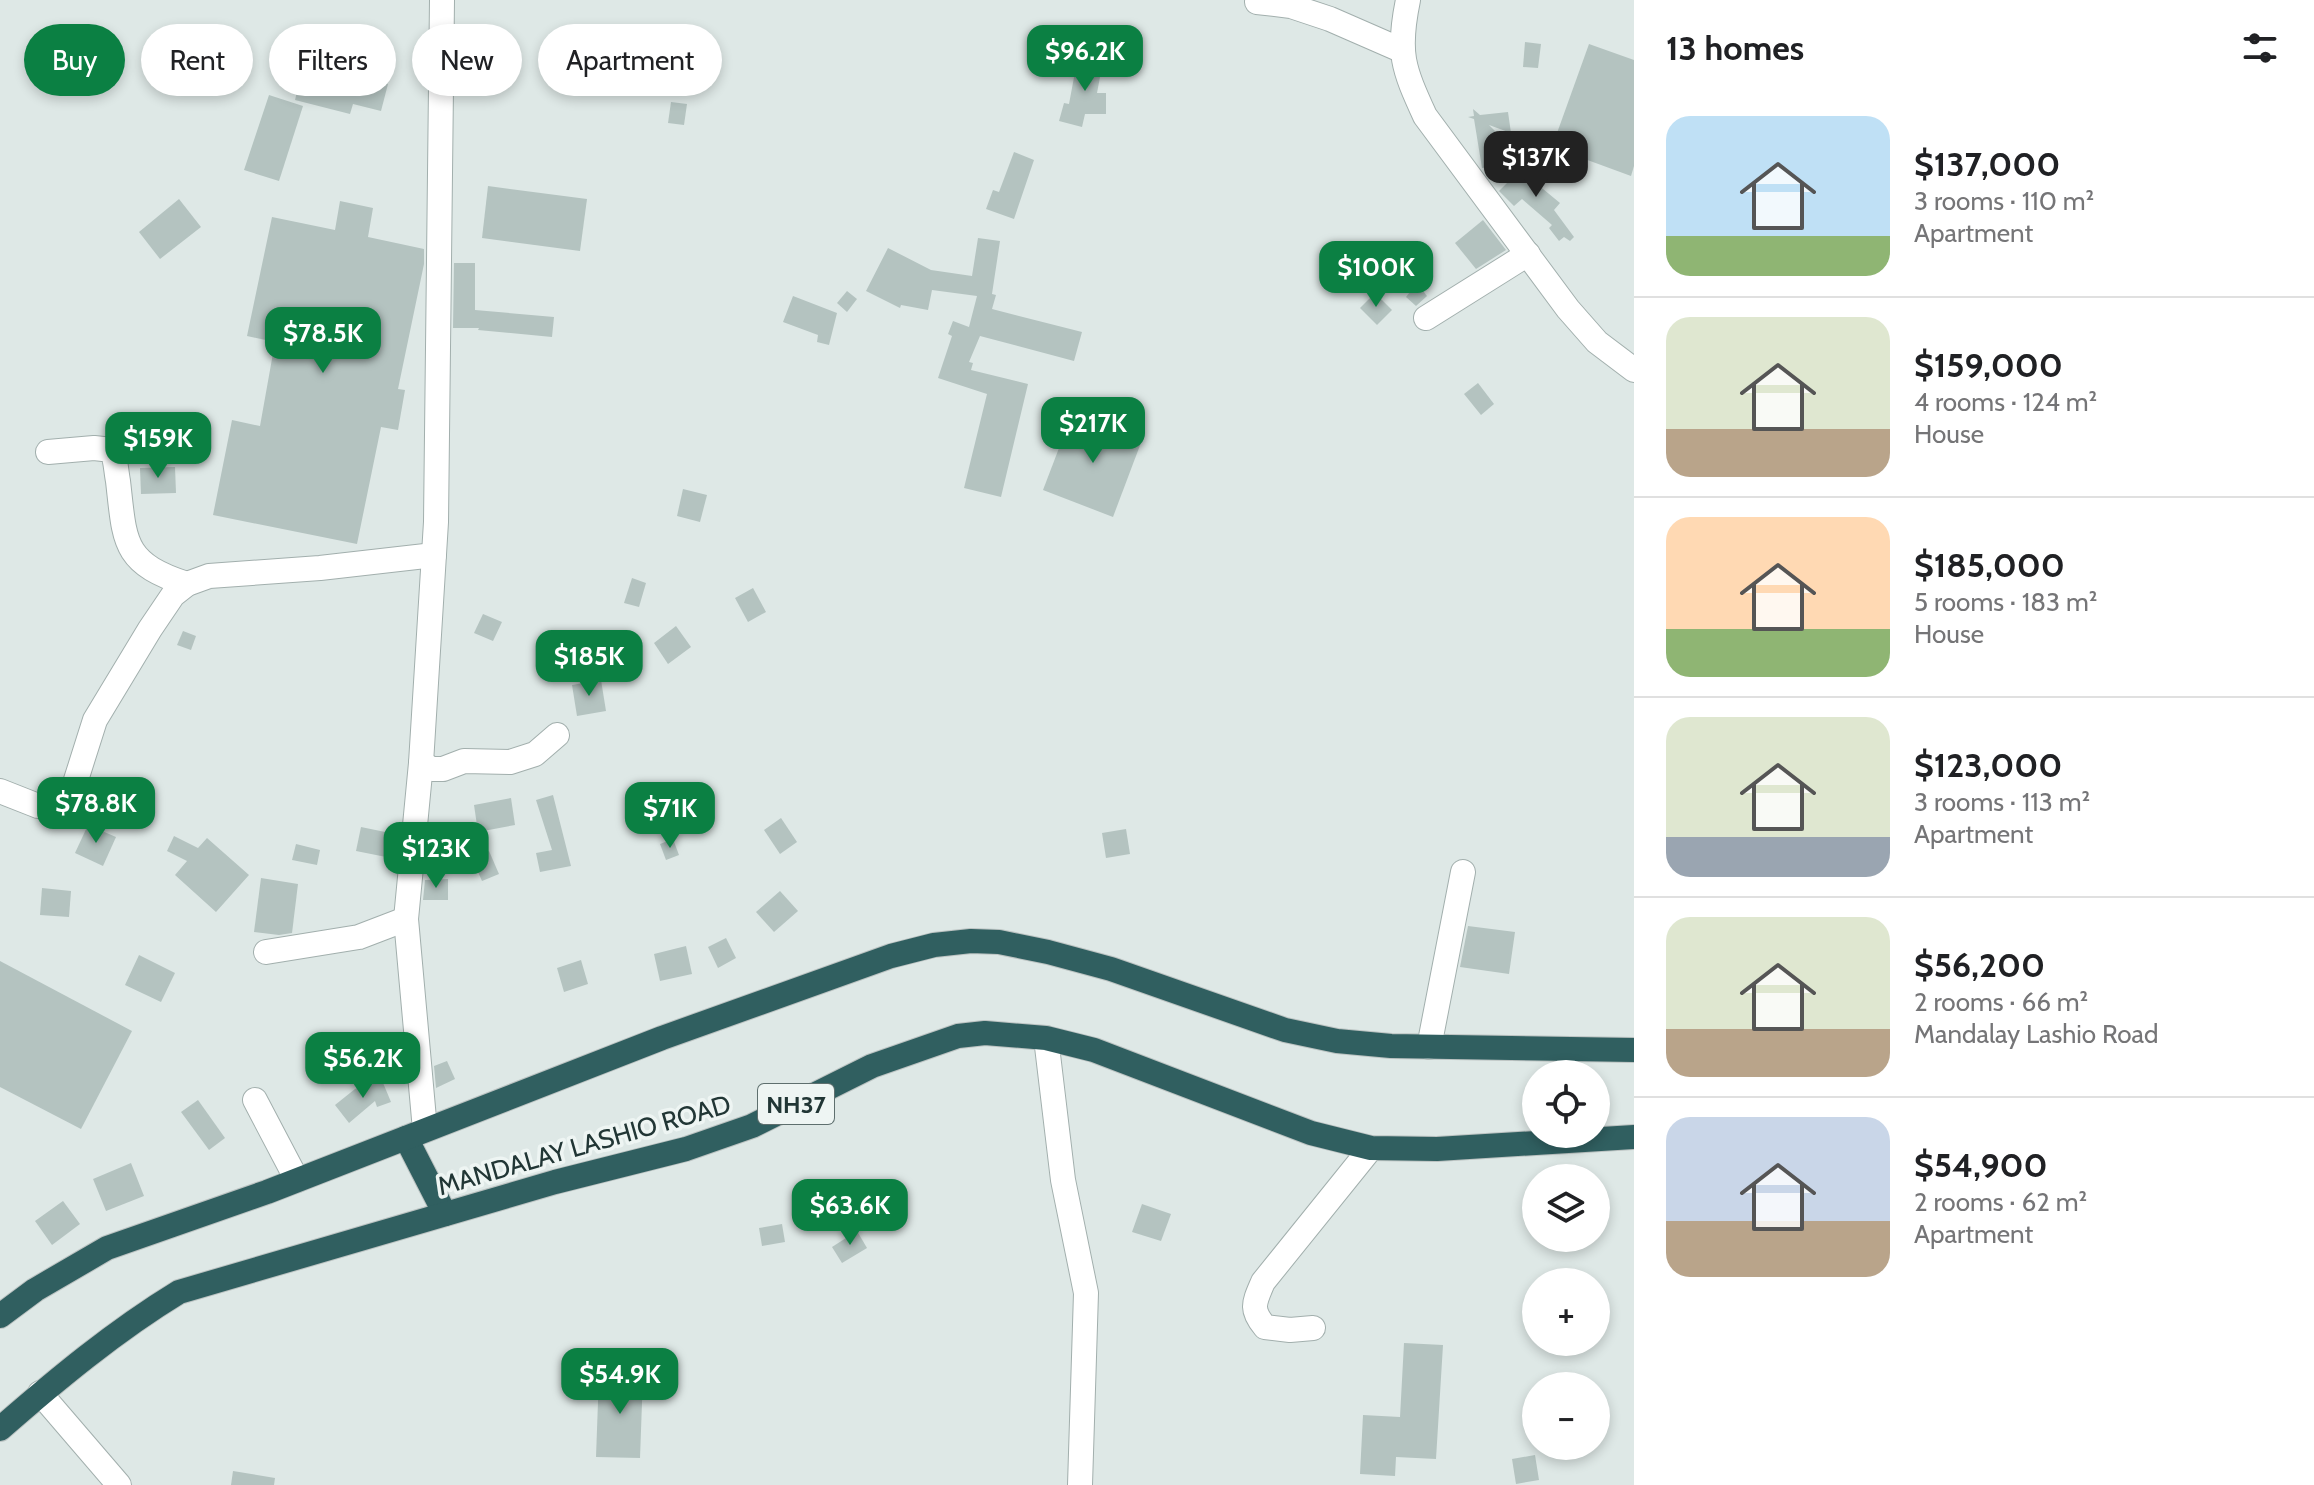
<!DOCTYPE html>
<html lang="en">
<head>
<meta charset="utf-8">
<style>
  body { margin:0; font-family:Cabin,sans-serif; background:#f6f6f6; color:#202124; height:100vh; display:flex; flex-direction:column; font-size:30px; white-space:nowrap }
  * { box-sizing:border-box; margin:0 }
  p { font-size:26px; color:#757577 }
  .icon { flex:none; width:44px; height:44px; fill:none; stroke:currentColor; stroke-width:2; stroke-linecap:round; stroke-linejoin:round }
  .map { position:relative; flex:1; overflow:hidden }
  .side { display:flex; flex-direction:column; background:#fff; width:680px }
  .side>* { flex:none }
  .top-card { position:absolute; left:24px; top:24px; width:760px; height:72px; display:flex; gap:16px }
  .buttons { position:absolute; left:1522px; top:1060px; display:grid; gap:16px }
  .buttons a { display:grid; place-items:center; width:88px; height:88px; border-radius:50%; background:#fff; box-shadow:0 4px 12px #0003; font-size:40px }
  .price { position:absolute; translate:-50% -68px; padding:0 18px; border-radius:16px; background:#0b8043; color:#fff; font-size:26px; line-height:52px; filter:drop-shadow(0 2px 4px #0008) }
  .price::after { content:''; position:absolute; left:50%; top:48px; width:24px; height:18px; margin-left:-12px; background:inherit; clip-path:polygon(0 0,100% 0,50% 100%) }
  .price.current { background:#222; color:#fff }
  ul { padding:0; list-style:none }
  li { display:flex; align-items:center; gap:24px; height:200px; padding:0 32px }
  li+li { border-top:2px solid #e0e0e0 }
  li span { display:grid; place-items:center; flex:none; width:224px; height:160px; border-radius:24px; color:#555 }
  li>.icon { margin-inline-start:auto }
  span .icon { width:96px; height:96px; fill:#fffc; stroke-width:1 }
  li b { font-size:34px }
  h2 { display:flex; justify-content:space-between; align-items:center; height:96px; padding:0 32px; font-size:34px }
  .pill { padding:0 28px; border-radius:36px; background:#fff; box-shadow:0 4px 12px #0003; font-size:28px; line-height:72px }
  .pill.current { background:#0b8043; color:#fff }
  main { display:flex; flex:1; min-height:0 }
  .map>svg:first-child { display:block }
  .building { fill:#b4c3c0 }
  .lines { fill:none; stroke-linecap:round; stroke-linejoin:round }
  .minor-casing { stroke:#a2afad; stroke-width:26 }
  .highway-casing { stroke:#bcc3c2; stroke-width:26 }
  .minor { stroke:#fff; stroke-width:24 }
  .highway { stroke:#305f60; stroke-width:24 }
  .labels { text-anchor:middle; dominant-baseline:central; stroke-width:7; stroke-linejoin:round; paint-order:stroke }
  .shield { fill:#eef5f3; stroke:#5e6f6e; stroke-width:2 }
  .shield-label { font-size:24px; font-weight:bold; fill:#213635 }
  .street-label { font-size:26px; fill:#213635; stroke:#eef5f3 }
</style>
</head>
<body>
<main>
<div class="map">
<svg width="1634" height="1485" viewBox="0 0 1634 1485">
  <rect width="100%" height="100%" fill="#dee8e6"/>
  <g class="building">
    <polygon points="58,28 87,30 85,51 57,49"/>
    <polygon points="1525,42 1541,44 1538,68 1523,67"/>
    <polygon points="1589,44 1634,60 1634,166 1631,176 1552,147"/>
    <polygon points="1078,56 1103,61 1097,93 1106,93 1106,114 1085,114 1082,127 1059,121 1064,103 1069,104"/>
    <polygon points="304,63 388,84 381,111 353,104 350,114 295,100"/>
    <polygon points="269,95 303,106 279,181 244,170"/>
    <polygon points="671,102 687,104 684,125 668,123"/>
    <polygon points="1473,109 1480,115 1508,112 1511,133 1489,125 1513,149 1515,164 1482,168 1474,119 1468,117 1474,116"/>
    <polygon points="1014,152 1034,160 1014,219 986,209 993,190 999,192"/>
    <polygon points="1527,163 1542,178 1537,184 1560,203 1554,210 1574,237 1570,241 1564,237 1559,241 1549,228 1552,225 1522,199 1514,206 1499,191"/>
    <polygon points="488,186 587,199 580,251 482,238"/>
    <polygon points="179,199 201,227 160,259 139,232"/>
    <polygon points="340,201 373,208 368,237 424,249 424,264 398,389 405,390 398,430 381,427 357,544 213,515 232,420 260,426 275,342 247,336 272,217 335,230"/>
    <polygon points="1483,220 1506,250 1476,269 1455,243"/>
    <polygon points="978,238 1000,241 992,294 996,295 992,309 1082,332 1074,361 980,336 969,362 973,363 971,370 1028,384 1001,497 964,488 987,394 938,378 952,336 948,334 953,321 969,327 977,296 932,290 928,310 901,305 900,308 866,291 888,248 931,270 972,276"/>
    <polygon points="454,263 475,263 475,310 554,317 552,337 478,330 479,328 453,328"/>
    <polygon points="1417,283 1427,296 1416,306 1406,297"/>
    <polygon points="847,291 857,299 847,312 837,303"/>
    <polygon points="1375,293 1392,310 1377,325 1360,308"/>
    <polygon points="793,296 837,313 829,345 817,342 818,335 783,322"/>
    <polygon points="1478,383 1494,404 1481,415 1464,394"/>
    <polygon points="1072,414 1142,440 1113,517 1043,490"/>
    <polygon points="175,467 176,493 141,494 140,468"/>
    <polygon points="683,489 707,495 700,522 677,516"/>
    <polygon points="632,578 646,583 639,607 624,603"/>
    <polygon points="753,588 766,612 748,622 735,598"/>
    <polygon points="483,614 502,622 493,641 474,633"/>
    <polygon points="676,626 691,647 668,664 654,643"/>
    <polygon points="183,631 196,636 191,650 177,645"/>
    <polygon points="601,680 606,711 577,716 572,685"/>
    <polygon points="553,795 571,866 540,872 536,853 552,850 536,800"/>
    <polygon points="511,798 515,825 478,832 474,805"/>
    <polygon points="781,818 797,842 780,854 764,830"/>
    <polygon points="88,825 116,837 103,866 75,853"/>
    <polygon points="361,827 390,833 386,857 356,851"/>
    <polygon points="1126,829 1130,854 1106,858 1102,833"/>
    <polygon points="174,836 198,848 207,838 249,875 216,912 175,875 187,861 167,851"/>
    <polygon points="673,839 679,855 666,860 660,844"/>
    <polygon points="296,844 320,850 317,865 292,860"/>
    <polygon points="489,851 499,874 482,881 472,858"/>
    <polygon points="261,878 298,884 292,933 279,935 254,932"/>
    <polygon points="448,879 448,900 423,900 425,880"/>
    <polygon points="42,888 71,891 69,917 40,915"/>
    <polygon points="780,891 798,911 774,932 756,912"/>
    <polygon points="1468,926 1515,932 1509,974 1460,967"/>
    <polygon points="726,938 736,958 718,968 708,947"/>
    <polygon points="686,946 692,974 660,981 654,954"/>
    <polygon points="139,955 175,973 161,1002 125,985"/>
    <polygon points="581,960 588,984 564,992 557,968"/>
    <polygon points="0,961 132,1031 81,1129 0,1087"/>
    <polygon points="447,1061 455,1079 436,1088 434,1066"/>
    <polygon points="381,1078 391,1102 377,1107 375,1101 349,1123 335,1105 355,1089"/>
    <polygon points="198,1100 225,1138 209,1150 181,1112"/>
    <polygon points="131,1163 144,1196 106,1211 93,1179"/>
    <polygon points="63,1201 80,1224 52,1245 35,1221"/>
    <polygon points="1142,1204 1171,1214 1161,1241 1132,1232"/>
    <polygon points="782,1224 785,1242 762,1246 759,1228"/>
    <polygon points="857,1231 867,1248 842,1263 832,1247"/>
    <polygon points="1404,1343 1443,1345 1436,1459 1396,1457 1395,1476 1360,1474 1363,1415 1400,1417"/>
    <polygon points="599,1374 643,1375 640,1458 596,1457"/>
    <polygon points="1535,1455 1539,1480 1516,1484 1512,1459"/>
    <polygon points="233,1471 275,1478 274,1485 231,1485"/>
  </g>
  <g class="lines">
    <defs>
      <g id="minor">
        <path d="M1408,0C1397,53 1403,68 1425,116L1568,309L1597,342L1634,370"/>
        <polyline points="1257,2 1291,6 1330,19 1401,50"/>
        <polyline points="1426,318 1528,254"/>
        <path d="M48,452L94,448L112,450C116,460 116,471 118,481C125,542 122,563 187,584"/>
        <polyline points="421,763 432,769 443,769 464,761 510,762 535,754 557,735"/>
        <polyline points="0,791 38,806 58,809 69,802 95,720 150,629 173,595 187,584 209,576 320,568 434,555"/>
        <polyline points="266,952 359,937 406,919"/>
        <polyline points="1046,1038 1063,1180 1086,1293 1080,1485"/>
        <polyline points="1429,1047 1463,872"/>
        <polyline points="255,1100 297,1180"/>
        <polyline points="425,1130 406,919 421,763 436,522 442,0"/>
        <path d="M1313,1328L1290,1330L1265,1327C1250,1309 1254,1303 1263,1282L1371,1148"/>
        <polyline points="40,1393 119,1485"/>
      </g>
      <g id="highway">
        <polyline points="406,1138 445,1214"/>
        <polyline points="0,1316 35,1290 107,1248 267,1192 662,1038 891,956 934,945 971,941 999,942 1048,952 1111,969 1285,1030 1337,1041 1391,1046 1634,1050"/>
        <path d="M0,1429C56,1380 115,1331 179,1292L555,1182L686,1149L752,1126L872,1066L958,1036L985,1033L1046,1038L1094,1050L1311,1133L1371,1148L1437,1149L1634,1137"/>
      </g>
    </defs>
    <use href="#minor" class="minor-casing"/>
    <use href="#highway" class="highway-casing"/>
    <use href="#minor" class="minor"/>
    <use href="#highway" class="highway"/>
  </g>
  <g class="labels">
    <rect class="shield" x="758" y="1084" width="76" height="40" rx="6"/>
    <g class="shield-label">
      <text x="796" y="1104">NH37</text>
    </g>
    <g class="street-label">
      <text transform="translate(584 1145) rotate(-16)">MANDALAY LASHIO ROAD</text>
    </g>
  </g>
</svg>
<div class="buttons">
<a><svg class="icon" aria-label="locate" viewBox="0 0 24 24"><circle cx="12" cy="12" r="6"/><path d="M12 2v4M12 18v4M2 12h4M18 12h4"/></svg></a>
<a><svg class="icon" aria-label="layers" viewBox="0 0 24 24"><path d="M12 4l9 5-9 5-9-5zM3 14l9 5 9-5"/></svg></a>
<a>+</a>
<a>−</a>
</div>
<b class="price" style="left:1085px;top:93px">$96.2K</b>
<b class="price current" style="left:1536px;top:199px">$137K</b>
<b class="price" style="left:1376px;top:309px">$100K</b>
<b class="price" style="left:323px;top:375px">$78.5K</b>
<b class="price" style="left:1093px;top:465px">$217K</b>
<b class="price" style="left:158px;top:480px">$159K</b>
<b class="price" style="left:589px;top:698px">$185K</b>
<b class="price" style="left:96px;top:845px">$78.8K</b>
<b class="price" style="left:670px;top:850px">$71K</b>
<b class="price" style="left:436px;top:890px">$123K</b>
<b class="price" style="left:363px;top:1100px">$56.2K</b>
<b class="price" style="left:850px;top:1247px">$63.6K</b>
<b class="price" style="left:620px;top:1416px">$54.9K</b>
<div class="top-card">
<a class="pill current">Buy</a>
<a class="pill">Rent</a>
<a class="pill">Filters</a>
<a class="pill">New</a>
<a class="pill">Apartment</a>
</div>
</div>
<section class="side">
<h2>13 homes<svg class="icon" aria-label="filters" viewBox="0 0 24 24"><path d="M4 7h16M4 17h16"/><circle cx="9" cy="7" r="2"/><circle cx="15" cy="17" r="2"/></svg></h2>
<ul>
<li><span style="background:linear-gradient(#bfe0f5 75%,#8fb573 0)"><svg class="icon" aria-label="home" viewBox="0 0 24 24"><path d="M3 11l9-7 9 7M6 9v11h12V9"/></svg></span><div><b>$137,000</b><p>3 rooms · 110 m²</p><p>Apartment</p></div></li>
<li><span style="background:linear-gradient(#dfe7d0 70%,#b9a48a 0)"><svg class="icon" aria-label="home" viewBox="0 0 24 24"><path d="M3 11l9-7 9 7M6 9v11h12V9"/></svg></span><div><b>$159,000</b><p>4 rooms · 124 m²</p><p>House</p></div></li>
<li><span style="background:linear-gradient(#ffd9b3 70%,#8fb573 0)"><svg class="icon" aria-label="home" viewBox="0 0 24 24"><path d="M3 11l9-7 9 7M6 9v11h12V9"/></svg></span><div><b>$185,000</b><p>5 rooms · 183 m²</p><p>House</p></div></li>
<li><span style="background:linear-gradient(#dfe7d0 75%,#9aa5b1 0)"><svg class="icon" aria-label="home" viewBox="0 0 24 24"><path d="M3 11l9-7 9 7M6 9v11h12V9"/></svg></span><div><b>$123,000</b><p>3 rooms · 113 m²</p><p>Apartment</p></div></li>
<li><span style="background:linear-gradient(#dfe7d0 70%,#b9a48a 0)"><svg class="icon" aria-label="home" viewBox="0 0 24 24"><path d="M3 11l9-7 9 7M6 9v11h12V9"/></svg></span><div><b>$56,200</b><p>2 rooms · 66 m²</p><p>Mandalay Lashio Road</p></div></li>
<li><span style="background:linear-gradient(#c9d6e8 65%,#b9a48a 0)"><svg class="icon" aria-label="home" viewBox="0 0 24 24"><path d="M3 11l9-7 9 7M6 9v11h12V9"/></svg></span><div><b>$54,900</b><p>2 rooms · 62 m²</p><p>Apartment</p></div></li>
</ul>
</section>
</main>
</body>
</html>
